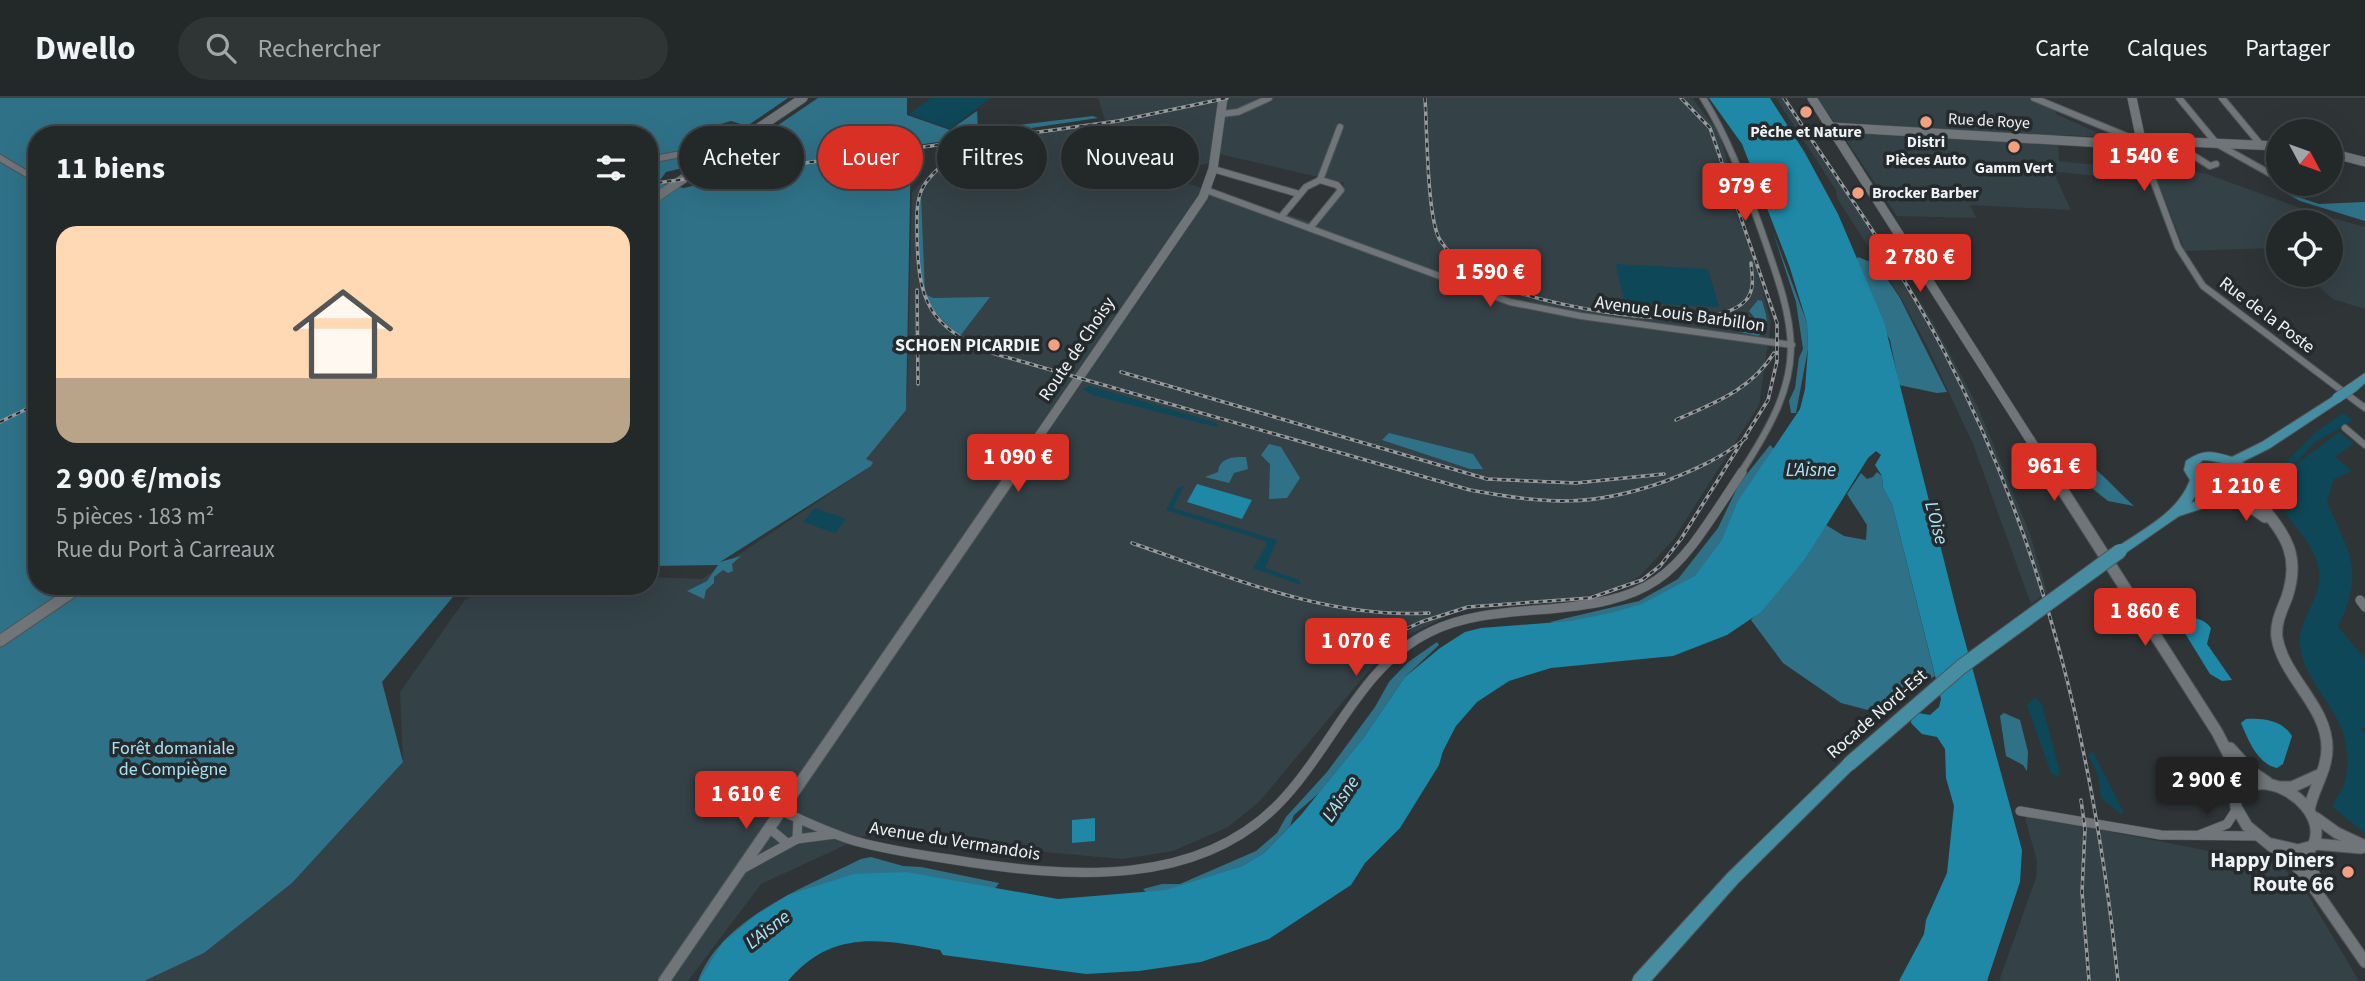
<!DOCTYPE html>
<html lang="fr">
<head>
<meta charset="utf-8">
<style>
  body { margin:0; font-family:"Source Sans 3",sans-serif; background:#2f3435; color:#f1f3f6; height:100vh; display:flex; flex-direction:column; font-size:26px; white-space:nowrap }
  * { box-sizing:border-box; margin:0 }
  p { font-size:23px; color:#a3a6a8 }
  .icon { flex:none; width:38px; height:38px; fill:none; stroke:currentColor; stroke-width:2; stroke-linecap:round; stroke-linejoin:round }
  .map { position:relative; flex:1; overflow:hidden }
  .panel { position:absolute; left:28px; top:28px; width:630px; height:469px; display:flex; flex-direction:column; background:#232829; border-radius:28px; box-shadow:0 7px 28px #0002,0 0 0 2px #404446 }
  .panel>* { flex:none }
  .hud { position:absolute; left:679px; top:28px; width:665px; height:63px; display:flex; gap:14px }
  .needle { width:46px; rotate:131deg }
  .fabs { position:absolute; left:2266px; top:21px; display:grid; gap:14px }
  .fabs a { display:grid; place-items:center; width:77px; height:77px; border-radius:50%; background:#232829; box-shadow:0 7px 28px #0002,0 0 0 2px #404446; font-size:35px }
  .price { position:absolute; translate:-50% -60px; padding:0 16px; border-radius:7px; background:#d93025; color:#fff; font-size:23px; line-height:46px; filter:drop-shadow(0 2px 4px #0008) }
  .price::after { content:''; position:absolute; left:50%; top:42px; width:21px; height:16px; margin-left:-10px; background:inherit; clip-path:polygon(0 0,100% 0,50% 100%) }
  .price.active { background:#222; color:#fff }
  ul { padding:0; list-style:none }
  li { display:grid; align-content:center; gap:14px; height:371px; padding:0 28px }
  li span { display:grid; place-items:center; height:217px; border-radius:21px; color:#555 }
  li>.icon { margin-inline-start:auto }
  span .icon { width:126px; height:126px; fill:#fffc; stroke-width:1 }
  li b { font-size:30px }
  h2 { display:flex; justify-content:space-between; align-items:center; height:84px; padding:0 28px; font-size:30px }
  .chip { padding:0 24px; border-radius:32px; background:#232829; box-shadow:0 7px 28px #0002,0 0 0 2px #404446; font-size:24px; line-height:63px }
  .chip.active { background:#d93025; color:#fff }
  header { display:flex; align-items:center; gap:42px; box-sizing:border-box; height:98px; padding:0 35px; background:#232829; border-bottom:2px solid #404446 }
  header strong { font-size:33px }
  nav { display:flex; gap:38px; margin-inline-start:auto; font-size:24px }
  .search { width:490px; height:63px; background:#2f3435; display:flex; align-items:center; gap:18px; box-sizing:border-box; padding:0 24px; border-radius:38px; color:#a3a6a8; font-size:26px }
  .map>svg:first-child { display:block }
  .built { fill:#344146; fill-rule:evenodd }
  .green { fill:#0e4757 }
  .forest { fill:#2f7288 }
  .water { fill:#1e88a6 }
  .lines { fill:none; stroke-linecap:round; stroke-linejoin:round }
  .street-far1-casing { stroke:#4f5456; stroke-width:8 }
  .street-casing { stroke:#4f5456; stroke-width:10 }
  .secondary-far1-casing { stroke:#4f5456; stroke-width:10 }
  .secondary-casing { stroke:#4f5456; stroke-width:13 }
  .primary-casing { stroke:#4f5456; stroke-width:2 }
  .street-far1 { stroke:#6f7578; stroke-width:6 }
  .street { stroke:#6f7578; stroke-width:9 }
  .secondary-far1 { stroke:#6f7578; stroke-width:9 }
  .secondary { stroke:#6f7578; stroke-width:11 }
  .primary { fill:#478da2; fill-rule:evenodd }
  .rail-casing { stroke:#979b9d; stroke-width:3.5 }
  .rail { stroke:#252b2d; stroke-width:2; stroke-dasharray:4.5; stroke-linecap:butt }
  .primary-bridge-far1-casing { stroke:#4f5456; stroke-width:11; stroke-linecap:butt }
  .primary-bridge-casing { stroke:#4f5456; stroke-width:16; stroke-linecap:butt }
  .primary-bridge-far1 { stroke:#478da2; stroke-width:10 }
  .primary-bridge { stroke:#478da2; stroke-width:14 }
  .poi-dot { fill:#f2a080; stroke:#252b2d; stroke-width:2.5 }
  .labels { text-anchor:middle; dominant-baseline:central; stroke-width:7; stroke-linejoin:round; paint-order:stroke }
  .far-street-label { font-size:16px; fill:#f0f3f5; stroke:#252b2d }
  .far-poi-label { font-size:16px; font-weight:bold; fill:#f0f3f5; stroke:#252b2d }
  .street-label { font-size:18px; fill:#f0f3f5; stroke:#252b2d }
  .poi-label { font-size:18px; font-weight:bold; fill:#f0f3f5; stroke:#252b2d; text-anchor:end }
  .park-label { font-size:18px; fill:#aae0f4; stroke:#252b2d }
  .water-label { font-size:19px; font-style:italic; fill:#aee5f9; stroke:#252b2d }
  .near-poi-label { font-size:21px; font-weight:bold; fill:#f0f3f5; stroke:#252b2d; text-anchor:end }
</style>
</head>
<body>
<header>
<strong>Dwello</strong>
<div class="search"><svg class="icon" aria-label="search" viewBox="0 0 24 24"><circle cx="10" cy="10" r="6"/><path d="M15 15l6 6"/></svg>Rechercher</div>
<nav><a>Carte</a><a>Calques</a><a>Partager</a></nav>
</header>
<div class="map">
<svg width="2365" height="883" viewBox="0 0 2365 883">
  <rect width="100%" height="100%" fill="#2f3537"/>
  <g class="built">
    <path d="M1098,0H1692L1720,36L1771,224L1759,307L1673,442L1640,478L1622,488L1584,499L1469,507L1391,546L1259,704L1228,729L1173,753L1122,761L865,738L761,786L688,883H142L204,855L292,785L403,664L400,594L464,503L489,488H649V479L702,481L871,368L865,362L907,299L912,94L948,58L980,44L1106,25ZM1211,54L1344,85V86L1311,124L1182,84L1185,71L1210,65Z"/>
    <polygon points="1776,0 1787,0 1886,151 1933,224 1978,309 2030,436 2047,494 2031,506 1973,346 1926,246 1901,200 1837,100 1836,92"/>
    <polygon points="1818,0 2031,0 2055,10 2056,16 2107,39 2058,37 2059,63 2153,73 2151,67 2170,69 2207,76 2311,114 2365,129 2365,211 2333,201 2305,177 2331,177 2331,124 2278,124 2278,155 2273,150 2185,153 2158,84 2057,74 2056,80 2071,112 1970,107 1976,120 1897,118"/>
    <polygon points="2028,718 2073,727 2101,726 2102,732 2280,767 2305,792 2359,883 1999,883 2036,780 2037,763 2025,720"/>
  </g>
  <g class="green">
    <polygon points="931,0 990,0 950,31 909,16"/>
    <polygon points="1616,166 1708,171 1719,209 1624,204"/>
    <polygon points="1089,288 1207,322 1218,326 1217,329 1092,297 1083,291"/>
    <path d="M2343,315L2353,322L2314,345L2291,370L2339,334L2354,345L2335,359L2352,373L2334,381L2327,404C2350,458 2365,471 2338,529L2365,561V630H2360L2365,635V736L2333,709C2334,701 2339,698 2342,691C2348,678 2348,662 2346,649C2343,612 2304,586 2300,548C2297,521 2324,499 2319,472C2310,428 2272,424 2278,372L2315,335Z"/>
    <polygon points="1184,388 1173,410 1277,442 1265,470 1299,482 1301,487 1253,470 1267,446 1265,443 1166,412 1178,390"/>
    <polygon points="815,410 846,421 835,435 803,424"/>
    <polygon points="2035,599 2042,607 2060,674 2057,679 2051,675 2027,607"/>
    <polygon points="2093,654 2123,713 2122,717 2101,700 2098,678 2088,656"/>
  </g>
  <g class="forest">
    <polygon points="0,0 788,0 747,28 731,23 707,30 730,42 679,58 706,56 707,60 695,67 666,74 658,85 684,90 712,83 715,69 744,63 765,49 765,36 818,0 907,0 907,17 950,32 977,13 978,32 1093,18 1098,20 911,48 906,312 866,361 873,364 871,368 720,464 741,458 732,466 733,473 728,475 723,472 714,479 714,485 706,492 704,501 687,493 707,483 718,467 649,468 649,37 37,37 37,488 462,488 382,584 403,664 292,785 204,855 144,883 0,883"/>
    <polygon points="2286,95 2319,106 2365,104 2365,123 2300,103"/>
    <path d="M921,97L925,196L933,200L990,199L960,238C948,227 930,212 924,197C917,180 916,114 921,97Z"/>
    <polygon points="1773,134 1807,225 1808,251 1796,315 1791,315 1789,303 1795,290 1799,260 1803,251 1796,204"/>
    <polygon points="1858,159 1878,167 1900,200 1947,294 1937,295 1899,287 1890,242 1874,214 1856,163"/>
    <path d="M1758,202L1762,203C1766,217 1772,229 1758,238L1740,234L1735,222L1759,229L1760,226L1749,213Z"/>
    <polygon points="1389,335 1473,356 1483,371 1470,371 1382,342"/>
    <polygon points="1269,346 1281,349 1300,380 1287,400 1269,401 1270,366 1261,357"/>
    <path d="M2045,346C2082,349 2108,385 2134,408L2108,403L2073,375Z"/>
    <path d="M1770,347L1775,352C1757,383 1722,459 1698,480C1665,509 1599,521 1557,526L1550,524L1639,503L1678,481L1718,430L1739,386Z"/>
    <path d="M1246,359L1248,371L1234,375L1229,385L1205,379L1218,374C1220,359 1233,359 1246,359Z"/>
    <polygon points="1877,374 1882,378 1883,390 1892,406 1935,578 1868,612 1841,605 1783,565 1751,522 1806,460 1826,427 1844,438 1866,442 1867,427 1847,396 1861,375 1867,381 1873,379"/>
    <polygon points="1437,544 1439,547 1405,579 1364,639 1319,695 1294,717 1290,728 1264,755 1242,768 1150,798 1143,791 1162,786 1180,786 1256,753 1277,735 1286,719 1327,674 1375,609 1389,584 1407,565"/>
    <polygon points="2004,615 2020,622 2028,654 2027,673 2023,667 2006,658 2000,618"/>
    <path d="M871,759L903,768L921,769L999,785L994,792L698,883C721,820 806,789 861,761Z"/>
  </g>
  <g class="water">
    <path d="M1709,0H1770L1805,55L1838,116L1884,224L1957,514L2022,752L2020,784L1987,883H1899L1924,836L1926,822L1947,775L1954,708L1946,680L1945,651L1937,639L1922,636L1911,625L1912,614L1930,617L1939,609L1941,601L1892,406L1883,390L1882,378L1875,367L1881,357L1876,353L1868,360L1806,460L1761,514L1727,537L1673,558L1551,570L1509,583L1477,604L1456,628L1443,653L1439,667L1400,730L1365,765L1351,787L1269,841L1201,864L1139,873L1086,876L943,857L940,852C881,841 831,831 788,883H699L723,844L755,818L788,797L854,776L906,774L1058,801L1166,792L1242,768L1264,755L1301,717L1364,639L1405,579L1440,550L1465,534L1481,530L1571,523L1611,515L1642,506L1695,478L1722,442L1738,403L1800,311L1805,291L1808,251L1807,225L1789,167L1742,46Z"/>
    <polygon points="1197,386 1252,402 1242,421 1187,404"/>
    <path d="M2175,519C2189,519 2202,518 2211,530L2207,546L2232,582L2222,583L2210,576Z"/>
    <path d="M2246,621C2263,620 2282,622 2292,638L2283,666L2277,670C2257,666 2248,641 2241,625Z"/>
    <polygon points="1095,720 1095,743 1072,745 1072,722"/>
  </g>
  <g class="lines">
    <defs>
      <g id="street-far1">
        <path d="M1703,0C1728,40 1743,82 1759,126C1799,239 1810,270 1740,376"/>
        <polyline points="2034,0 2136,42"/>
        <polyline points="2179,0 2217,46 2278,80"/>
        <polyline points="2222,0 2261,47"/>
        <polyline points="1221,16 1238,14 1269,0"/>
        <polyline points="2172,44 2210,68 2216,66"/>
        <polyline points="2119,48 2150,74 2178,149 2203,188 2365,310"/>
        <polyline points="0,60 37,82"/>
        <polyline points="649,62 735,46"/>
        <polyline points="1213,71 1299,96"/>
        <polyline points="1206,92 1510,204 1581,218 1792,247"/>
        <polyline points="1281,119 1306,89 1320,82 1340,29"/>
        <polyline points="1310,130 1341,92 1337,87 1320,82"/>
        <polyline points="1911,154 1941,155"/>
        <polyline points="2345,330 2365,347"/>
      </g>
      <g id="street">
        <polyline points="2360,502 2365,509"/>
        <path d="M781,713C805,723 829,735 855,743C887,752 922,757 955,762C1067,780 1202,792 1285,699C1334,646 1362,567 1430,534C1462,518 1499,515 1535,512C1665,503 1674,477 1742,374"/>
        <polyline points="2020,713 2161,737 2259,738"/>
        <polyline points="769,730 787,745"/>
        <polyline points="2199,737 2227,726 2236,712"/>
        <polyline points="797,741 798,720"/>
        <polyline points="744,770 797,741 835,736"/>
      </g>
      <g id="secondary-far1">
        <polyline points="1812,0 2052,376"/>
        <polyline points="2132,0 2141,42"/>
        <polyline points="1831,29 2104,45"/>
        <polyline points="2116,44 2141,42 2278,48"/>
        <polyline points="2331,55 2365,64"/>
        <polyline points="649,104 803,0"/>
        <polyline points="1013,376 1203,99 1213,71 1223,0"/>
      </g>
      <g id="secondary">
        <polyline points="2051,374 2217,634 2237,673 2239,690"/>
        <path d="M2252,395C2279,432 2303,450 2287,499C2282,512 2275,525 2277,540C2284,580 2328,609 2327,651C2327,672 2313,691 2309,712"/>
        <polyline points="2238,400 2265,419"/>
        <polyline points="0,543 81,488"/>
        <polyline points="2230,650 2252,674 2267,684"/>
        <polyline points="2281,689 2292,689 2321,676"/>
        <polyline points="2316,720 2337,735 2365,748"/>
        <path d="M2272,746L2298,752L2313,748C2326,720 2295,690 2267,686C2260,685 2252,687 2245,687L2235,697L2236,709L2247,728L2303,774L2365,864"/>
        <polyline points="2315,746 2361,750"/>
        <polyline points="2309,750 2310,767 2320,790"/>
        <polyline points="664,883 1014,374"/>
      </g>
      <g id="primary">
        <polygon points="2365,275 2365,285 2356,293 2348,293 2346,290 2348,287"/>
        <path d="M2337,296L2343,300L2341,303L2270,350L2242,364L2250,370L2261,387L2256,398L2244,403H2225L2179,418L2124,456H2116L2114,453L2116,450C2143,431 2178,415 2190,382L2184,372L2186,363C2203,351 2212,353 2232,359L2262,344ZM2203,362C2223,363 2240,369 2249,387L2247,392C2227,399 2207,389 2196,372V368ZM2199,391L2211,398L2191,405Z"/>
        <polygon points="1849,660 1854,662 1856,666 1854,670 1738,785 1651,883 1632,883 1634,878 1728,775 1844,662"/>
      </g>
    </defs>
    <use href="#street-far1" class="street-far1-casing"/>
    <use href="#street" class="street-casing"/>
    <use href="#secondary-far1" class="secondary-far1-casing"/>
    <use href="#secondary" class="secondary-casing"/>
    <use href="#primary" class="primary-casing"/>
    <use href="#street-far1" class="street-far1"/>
    <use href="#street" class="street"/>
    <use href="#secondary-far1" class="secondary-far1"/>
    <use href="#secondary" class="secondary"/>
    <use href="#primary" class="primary"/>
    <defs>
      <g id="rail">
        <path d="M1425,0C1427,30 1427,121 1440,142C1456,167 1487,184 1514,193C1559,209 1714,241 1747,201C1755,190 1752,177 1751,165"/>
        <path d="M1784,0C1839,84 1899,166 1945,255C2047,451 2096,664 2118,883"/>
        <path d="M1026,35C990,42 950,53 927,83C915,98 917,118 917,135C918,203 928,228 992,255L1470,392C1547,406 1591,410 1666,383C1694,372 1722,360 1746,340"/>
        <polyline points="1017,37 1118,23 1227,0"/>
        <polyline points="649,86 982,41"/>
        <polyline points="917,192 918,286"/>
        <polyline points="1121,274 1487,381 1576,385 1664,376"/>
        <path d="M1676,322C1714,305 1751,292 1774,255"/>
        <polyline points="0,324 37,306"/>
        <path d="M1132,445C1228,478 1325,521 1429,515"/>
        <polyline points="1391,538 1421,524 1468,509 1590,500 1642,482 1660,468 1681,441 1768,302 1777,263 1777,225 1710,30 1681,0"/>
        <polyline points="2081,702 2085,731 2082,794 2089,883"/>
      </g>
    </defs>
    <use href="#rail" class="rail-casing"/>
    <use href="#rail" class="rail"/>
    <defs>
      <polyline id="primary-bridge-far1" points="2337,300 2352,290"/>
      <polyline id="primary-bridge" points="1849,666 1961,569 2120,453"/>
    </defs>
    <use href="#primary-bridge-far1" class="primary-bridge-far1-casing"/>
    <use href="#primary-bridge" class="primary-bridge-casing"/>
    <use href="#primary-bridge-far1" class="primary-bridge-far1"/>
    <use href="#primary-bridge" class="primary-bridge"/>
  </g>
  <g class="poi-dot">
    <circle cx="1806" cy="14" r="7"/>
    <circle cx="1926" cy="24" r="7"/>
    <circle cx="2014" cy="49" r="7"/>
    <circle cx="1858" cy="95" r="7"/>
    <circle cx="1054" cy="247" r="7"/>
    <circle cx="2348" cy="774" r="7"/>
  </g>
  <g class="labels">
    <g class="far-street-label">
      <text transform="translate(1989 23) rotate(3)">Rue de Roye</text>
    </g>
    <g class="far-poi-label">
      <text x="1806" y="34">Pêche et Nature</text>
      <text x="1926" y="44">Distri<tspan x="1926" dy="18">Pièces Auto</tspan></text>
      <text x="2014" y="70">Gamm Vert</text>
      <text x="1872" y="95" text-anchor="start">Brocker Barber</text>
    </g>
    <g class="street-label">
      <text transform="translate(1680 216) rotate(8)">Avenue Louis Barbillon</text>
      <text transform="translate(2267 217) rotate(37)">Rue de la Poste</text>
      <text transform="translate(1077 251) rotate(-56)">Route de Choisy</text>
      <text transform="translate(1877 616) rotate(-41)">Rocade Nord-Est</text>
      <text transform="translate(955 743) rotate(9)">Avenue du Vermandois</text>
    </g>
    <g class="poi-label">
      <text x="1040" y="247">SCHOEN PICARDIE</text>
    </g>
    <g class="park-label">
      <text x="173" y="650">Forêt domaniale<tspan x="173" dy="21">de Compiègne</tspan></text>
    </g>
    <g class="water-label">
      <text x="1811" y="372">L'Aisne</text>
      <text transform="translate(1936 425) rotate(75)">L'Oise</text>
      <text transform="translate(1341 701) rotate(-56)">L'Aisne</text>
      <text transform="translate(768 832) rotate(-38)">L'Aisne</text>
    </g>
    <g class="near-poi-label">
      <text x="2334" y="762">Happy Diners<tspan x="2334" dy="24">Route 66</tspan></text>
    </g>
  </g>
</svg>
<div class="fabs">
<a><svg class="needle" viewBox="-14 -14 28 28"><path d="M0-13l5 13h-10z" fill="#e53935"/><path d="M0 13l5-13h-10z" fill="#a3a6a8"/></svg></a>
<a><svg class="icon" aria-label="locate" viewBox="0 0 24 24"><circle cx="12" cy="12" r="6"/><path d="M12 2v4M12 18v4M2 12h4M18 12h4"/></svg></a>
</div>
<b class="price" style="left:2144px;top:95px">1 540 €</b>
<b class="price" style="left:1745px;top:125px">979 €</b>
<b class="price" style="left:1920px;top:196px">2 780 €</b>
<b class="price" style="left:1490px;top:211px">1 590 €</b>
<b class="price" style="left:1018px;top:396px">1 090 €</b>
<b class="price" style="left:2054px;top:405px">961 €</b>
<b class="price" style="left:2246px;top:425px">1 210 €</b>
<b class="price" style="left:2145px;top:550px">1 860 €</b>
<b class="price" style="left:1356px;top:580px">1 070 €</b>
<b class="price active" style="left:2207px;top:719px">2 900 €</b>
<b class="price" style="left:746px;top:733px">1 610 €</b>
<div class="hud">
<a class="chip">Acheter</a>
<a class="chip active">Louer</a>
<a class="chip">Filtres</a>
<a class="chip">Nouveau</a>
</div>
<section class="panel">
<h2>11 biens<svg class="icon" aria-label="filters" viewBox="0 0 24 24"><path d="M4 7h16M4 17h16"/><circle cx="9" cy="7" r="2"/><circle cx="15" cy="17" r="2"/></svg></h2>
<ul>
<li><span style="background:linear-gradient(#ffd9b3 70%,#b9a48a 0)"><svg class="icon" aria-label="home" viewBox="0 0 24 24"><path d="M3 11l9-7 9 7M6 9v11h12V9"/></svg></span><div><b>2 900 €/mois</b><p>5 pièces · 183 m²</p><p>Rue du Port à Carreaux</p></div></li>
</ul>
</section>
</div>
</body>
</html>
